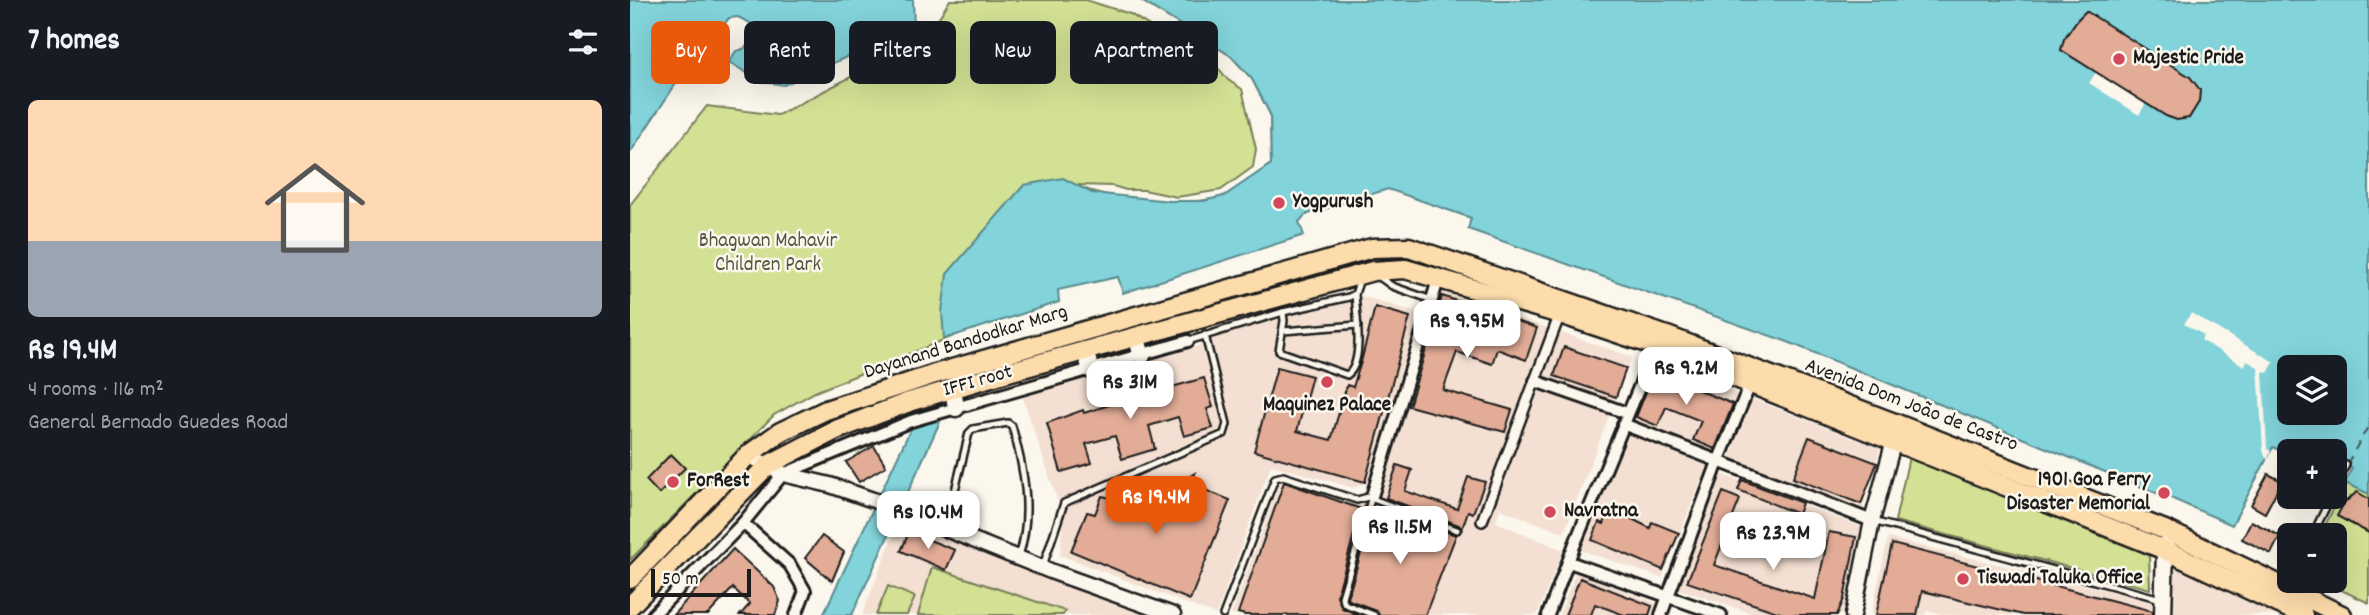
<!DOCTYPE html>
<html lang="en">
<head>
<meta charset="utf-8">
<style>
  body { margin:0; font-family:Dekko,sans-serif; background:#242831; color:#f1f3f6; height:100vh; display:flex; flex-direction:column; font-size:26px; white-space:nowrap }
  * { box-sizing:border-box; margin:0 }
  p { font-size:23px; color:#9ea1a6 }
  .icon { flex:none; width:38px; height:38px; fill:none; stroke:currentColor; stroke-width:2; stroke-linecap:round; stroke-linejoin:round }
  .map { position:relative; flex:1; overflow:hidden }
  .side { display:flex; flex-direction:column; background:#171b24; width:630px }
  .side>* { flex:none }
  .hud { position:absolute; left:21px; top:21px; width:665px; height:63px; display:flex; gap:14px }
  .tools { position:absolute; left:1647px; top:355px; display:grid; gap:14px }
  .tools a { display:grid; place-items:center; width:70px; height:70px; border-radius:10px; background:#171b24; box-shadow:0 7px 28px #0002; font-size:35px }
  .scale { position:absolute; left:21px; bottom:18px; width:100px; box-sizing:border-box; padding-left:7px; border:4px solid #1c1c1c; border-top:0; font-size:19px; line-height:24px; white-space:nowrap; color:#1c1c1c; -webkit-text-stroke:5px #fbf7ec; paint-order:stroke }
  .price { position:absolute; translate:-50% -60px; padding:0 16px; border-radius:14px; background:#fff; color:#222; font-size:23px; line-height:46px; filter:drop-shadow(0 2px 4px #0008) }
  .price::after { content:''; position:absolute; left:50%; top:42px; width:21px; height:16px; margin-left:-10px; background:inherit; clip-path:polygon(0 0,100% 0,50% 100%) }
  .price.selected { background:#ea580c; color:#fff }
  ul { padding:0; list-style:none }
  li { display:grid; align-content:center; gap:14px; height:371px; padding:0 28px }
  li+li { border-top:2px solid #363941 }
  li span { display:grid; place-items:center; height:217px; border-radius:10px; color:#555 }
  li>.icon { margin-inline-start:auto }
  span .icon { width:126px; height:126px; fill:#fffc; stroke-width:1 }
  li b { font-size:30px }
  h2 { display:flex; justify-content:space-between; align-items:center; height:84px; padding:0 28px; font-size:30px }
  .tag { padding:0 24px; border-radius:10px; background:#171b24; box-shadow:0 7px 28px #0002; font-size:24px; line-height:63px }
  .tag.selected { background:#ea580c; color:#fff }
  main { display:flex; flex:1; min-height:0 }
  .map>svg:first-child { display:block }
  .built { fill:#f4e0d2 }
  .green { fill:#d3e194; stroke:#787e58; stroke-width:2 }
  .water { fill:#82d3da; stroke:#598a8e; stroke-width:2; fill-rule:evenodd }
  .pier { fill:#fbf7ec }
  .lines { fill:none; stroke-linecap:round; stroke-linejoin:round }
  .ferry { stroke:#405c5e; stroke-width:2; stroke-dasharray:9 7; stroke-linecap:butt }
  .building { fill:#e2ac97; stroke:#1c1c1c; stroke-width:2 }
  .service-casing { stroke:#1c1c1c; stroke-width:10 }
  .pedestrian-casing { stroke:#1c1c1c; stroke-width:14 }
  .minor-casing { stroke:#1c1c1c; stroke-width:16 }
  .tertiary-casing { stroke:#1c1c1c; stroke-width:19 }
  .secondary-casing { stroke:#1c1c1c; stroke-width:21 }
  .primary-casing { stroke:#1c1c1c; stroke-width:23 }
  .service { stroke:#fbf7ec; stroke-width:5 }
  .pedestrian { stroke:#fbf7ec; stroke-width:9 }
  .minor { stroke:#fbf7ec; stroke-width:10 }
  .tertiary { stroke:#fbf7ec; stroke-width:14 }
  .secondary { stroke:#fbf7ec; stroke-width:16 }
  .primary { stroke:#fddcac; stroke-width:18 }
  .poi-dot { fill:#d1495b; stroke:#fbf7ec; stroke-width:2.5 }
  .labels { text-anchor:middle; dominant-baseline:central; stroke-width:5; stroke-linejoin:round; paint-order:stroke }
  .poi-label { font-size:21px; font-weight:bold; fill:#1c1c1c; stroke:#fbf7ec; text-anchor:start }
  .park-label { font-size:21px; fill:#535740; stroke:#fbf7ec }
  .street-label { font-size:21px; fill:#1c1c1c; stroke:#fbf7ec }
</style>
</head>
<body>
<main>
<section class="side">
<h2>7 homes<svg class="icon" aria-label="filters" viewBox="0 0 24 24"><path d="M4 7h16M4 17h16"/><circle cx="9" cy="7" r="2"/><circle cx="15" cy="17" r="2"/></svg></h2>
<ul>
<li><span style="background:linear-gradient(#ffd9b3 65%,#9aa5b1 0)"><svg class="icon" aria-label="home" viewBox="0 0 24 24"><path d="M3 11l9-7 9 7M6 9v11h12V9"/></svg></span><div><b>Rs 19.4M</b><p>4 rooms · 116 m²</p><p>General Bernado Guedes Road</p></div></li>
</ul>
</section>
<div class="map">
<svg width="1739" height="615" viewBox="0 0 1739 615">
  <rect width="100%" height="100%" fill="#fbf7ec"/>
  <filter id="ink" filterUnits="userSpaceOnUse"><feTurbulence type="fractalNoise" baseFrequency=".0143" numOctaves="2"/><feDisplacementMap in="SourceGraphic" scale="14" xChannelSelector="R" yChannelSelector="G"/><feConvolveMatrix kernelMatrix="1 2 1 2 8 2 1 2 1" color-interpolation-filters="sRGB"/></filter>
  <g filter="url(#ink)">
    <g class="built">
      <polygon points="813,292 1002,357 934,533 870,509 866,522 933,550 907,615 601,615 651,479 746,509 784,380"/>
      <polygon points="732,296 789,313 738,481 724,488 641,465 586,615 430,555 433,517 392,395 561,349 588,336"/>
      <polygon points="1025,362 1108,394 1083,455 999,421"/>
      <polygon points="1123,399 1250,449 1232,510 1100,457"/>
      <polygon points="996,433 1078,463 1032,578 950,550"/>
      <polygon points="1091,474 1232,527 1212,615 1127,615 1049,589"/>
      <polygon points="269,521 512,615 232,615"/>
      <polygon points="1258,538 1522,601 1522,615 1315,615 1297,610 1295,615 1241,615"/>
      <polygon points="1545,567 1653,615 1544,615"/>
      <polygon points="946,572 1028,604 1023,615 929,615"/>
    </g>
    <g class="green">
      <path d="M320,0H456L500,14L590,70L598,80L612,89L626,149L623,167L591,190L547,197L514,190H496L483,186L445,185C477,200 557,207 591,197C606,192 627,173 641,164L640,114L622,79L601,56L510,0H690L857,80L326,335L185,392L144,415L0,560V205L77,106L148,115L292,40L299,33Z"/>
      <polygon points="1279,457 1519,552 1520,589 1265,521"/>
      <polygon points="1723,468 1739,483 1739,603 1692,581 1704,581 1704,536 1690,536"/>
      <polygon points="302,567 435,611 433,615 288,615"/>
      <polygon points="258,586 285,597 277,615 246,615"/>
    </g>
    <g class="water">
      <path d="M0,0H283L284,27L154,85L130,81L99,62L106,51C115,50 122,43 124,34L120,23L108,17L99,18C92,26 89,34 94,43L73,75L57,67L0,153Z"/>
      <path d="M510,0H1739V494L1715,483L1722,468L1710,462L1705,472L1704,452H1659V455L1643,447L1602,525L1536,496L1538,492L1534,490L1531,495L1158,342L838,229L841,218L758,189L675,215L669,222L674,235L493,293L488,277L428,290L429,302L314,339L312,312L317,274L394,185L433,178L462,193L540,201H573L594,196L641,164L640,114L622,79L601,56ZM1659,368H1704V413H1659Z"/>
      <polygon points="313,415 222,615 193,615 282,426"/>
    </g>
    <g class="pier">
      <polygon points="1466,72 1516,103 1509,115 1459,83"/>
      <polygon points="1561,313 1644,362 1638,373 1633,371 1637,449 1641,451 1637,460 1633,450 1628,367 1617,361 1614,366 1571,340 1574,335 1554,324"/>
    </g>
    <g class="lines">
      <polyline class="ferry" points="1717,464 1739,425"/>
    </g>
    <g class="building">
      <polygon points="1456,11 1560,77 1570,90 1569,102 1559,118 1547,120 1536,116 1431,50 1434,39 1447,20"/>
      <polygon points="812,296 907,328 896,360 867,349 862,364 827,352 813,390 882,410 875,432 779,406"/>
      <polygon points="745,307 780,317 735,482 624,451 647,367 682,376 667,431 701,440 717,385 723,387 731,362"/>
      <polygon points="934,347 996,368 986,397 924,376"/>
      <polygon points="1024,372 1103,404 1085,449 1063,440 1071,421 1036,407 1028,426 1006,417"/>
      <polygon points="574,378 583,407 577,409 583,428 554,436 548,417 519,426 525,449 492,459 485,436 456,444 462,463 431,472 417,423 453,410 454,413 479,405 477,399 484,397 480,385 495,381 499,393 508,390 510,396"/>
      <polygon points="1179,437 1247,463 1231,504 1163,478"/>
      <polygon points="244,446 256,466 229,482 216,462"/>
      <polygon points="41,454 55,468 29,494 16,480"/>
      <polygon points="767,465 782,470 775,491 827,509 838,477 855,482 843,513 838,511 832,529 829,525 756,498"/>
      <polygon points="565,473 563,485 600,500 560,600 441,551 457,512 465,514 472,496 494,501 518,498 531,494"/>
      <polygon points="1638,474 1652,481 1635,513 1621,505"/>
      <polygon points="1112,480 1172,503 1168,514 1108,490"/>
      <polygon points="654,482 731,509 707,596 712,608 729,615 615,615 608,613"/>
      <polygon points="1093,492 1110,499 1084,565 1185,599 1199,532 1226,537 1214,599 1207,615 1156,615 1057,582"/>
      <polygon points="1727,492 1739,499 1739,533 1707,516 1714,503"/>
      <polygon points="980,508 1020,528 1022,522 1049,533 1033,570 962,540 969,522 974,524"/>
      <polygon points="754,509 826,535 795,615 749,615 746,610 719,600 718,597 740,522 748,525"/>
      <polygon points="1621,521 1650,536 1641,554 1612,539"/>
      <polygon points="279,532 325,550 316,570 271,551"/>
      <polygon points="192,536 214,552 202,581 175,558"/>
      <polygon points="1262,544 1523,611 1523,615 1393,615 1292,591 1287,615 1246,615"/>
      <polygon points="103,549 144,587 150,601 145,615 110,615 120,604 103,588 78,615 43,615"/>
      <polygon points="950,578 1022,606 1019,615 994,615 965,604 961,615 935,615"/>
    </g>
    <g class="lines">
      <defs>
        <g id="service">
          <polyline points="748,276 762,286 802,300"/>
          <path d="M653,312L654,321L649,351L717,375C735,363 726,313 725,294"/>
          <polyline points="653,331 728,325"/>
          <polyline points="558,341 653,312 719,297 725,294 730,279"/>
          <polyline points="1704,489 1716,465"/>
          <polyline points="742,496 712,597 715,604 744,615"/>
          <polyline points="740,498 827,530"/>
          <polyline points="1243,521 1531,599"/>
          <path d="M313,528L321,507L339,433L343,429L378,423L382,426C394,468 403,513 389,556"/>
          <polyline points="1682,536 1701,497"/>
          <polyline points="413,566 434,503 594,434 597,424 575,335"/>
          <polyline points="593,615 645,478 653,476 727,500 742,496"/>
        </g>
        <polyline id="pedestrian" points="852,521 930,314"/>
        <g id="minor">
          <polyline points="905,381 997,413"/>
          <polyline points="993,424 1242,521"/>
          <polyline points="742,496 808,280"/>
          <polyline points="113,523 160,565 175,591 166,615"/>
          <polyline points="939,562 1091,615"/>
          <polyline points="23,615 113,523 153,474 281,421 558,341"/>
          <polyline points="918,615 944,546 1026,346"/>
          <polyline points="1031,615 1088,462 1121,382"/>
        </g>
        <g id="tertiary">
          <polyline points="118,455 153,474 200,485 246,501 423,572 543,615"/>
          <polyline points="1223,615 1242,521 1266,433"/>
        </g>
        <g id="secondary">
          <polyline points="506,336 512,356"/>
          <polyline points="455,351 461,370"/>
          <polyline points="323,389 326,408"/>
          <polyline points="1533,615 1535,550 1538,541"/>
        </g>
        <g id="primary">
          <polyline points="0,579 118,455 150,432 196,410 305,374 742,248 779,247 1037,336 1267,424 1540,532 1712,615"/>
          <polyline points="0,606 138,465 206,430 279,402 378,372 743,271 775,269 930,314 1026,346 1535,550 1673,615"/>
        </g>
      </defs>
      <use href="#service" class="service-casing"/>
      <use href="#pedestrian" class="pedestrian-casing"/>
      <use href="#minor" class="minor-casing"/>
      <use href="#tertiary" class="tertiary-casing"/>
      <use href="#secondary" class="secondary-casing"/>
      <use href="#primary" class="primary-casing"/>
      <use href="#service" class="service"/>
      <use href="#pedestrian" class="pedestrian"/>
      <use href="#minor" class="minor"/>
      <use href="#tertiary" class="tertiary"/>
      <use href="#secondary" class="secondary"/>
      <use href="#primary" class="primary"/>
    </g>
  </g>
  <g class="poi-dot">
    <circle cx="1489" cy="59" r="7"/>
    <circle cx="649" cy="203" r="7"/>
    <circle cx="697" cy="382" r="7"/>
    <circle cx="43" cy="482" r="7"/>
    <circle cx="1534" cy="493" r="7"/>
    <circle cx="920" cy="512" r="7"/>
    <circle cx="1333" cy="579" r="7"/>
  </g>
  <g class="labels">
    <g class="poi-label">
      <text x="1503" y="59">Majestic Pride</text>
      <text x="663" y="203">Yogpurush</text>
      <text x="697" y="406" text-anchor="middle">Maquinez Palace</text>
      <text x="1520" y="481" text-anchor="end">1901 Goa Ferry<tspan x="1520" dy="24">Disaster Memorial</tspan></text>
      <text x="57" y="482">ForRest</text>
      <text x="934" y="512">Navratna</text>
      <text x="1347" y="579">Tiswadi Taluka Office</text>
    </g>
    <g class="park-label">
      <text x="138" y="242">Bhagwan Mahavir<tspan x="138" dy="24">Children Park</tspan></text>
    </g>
    <g class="street-label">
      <text transform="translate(336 343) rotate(-17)">Dayanand Bandodkar Marg</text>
      <text transform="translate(348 382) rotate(-16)">IFFI root</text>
      <text transform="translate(1281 406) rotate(21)">Avenida Dom João de Castro</text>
    </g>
  </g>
</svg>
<div class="tools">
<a><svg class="icon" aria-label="layers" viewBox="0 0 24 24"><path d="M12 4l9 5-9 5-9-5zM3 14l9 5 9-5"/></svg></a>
<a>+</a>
<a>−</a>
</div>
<div class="scale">50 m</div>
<b class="price" style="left:837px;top:360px">Rs 9.95M</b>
<b class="price" style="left:1056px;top:407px">Rs 9.2M</b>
<b class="price" style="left:500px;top:421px">Rs 31M</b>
<b class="price selected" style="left:526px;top:536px">Rs 19.4M</b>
<b class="price" style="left:298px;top:551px">Rs 10.4M</b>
<b class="price" style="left:770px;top:566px">Rs 11.5M</b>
<b class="price" style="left:1143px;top:572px">Rs 23.9M</b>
<div class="hud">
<a class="tag selected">Buy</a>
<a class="tag">Rent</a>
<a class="tag">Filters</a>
<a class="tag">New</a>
<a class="tag">Apartment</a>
</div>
</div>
</main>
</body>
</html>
